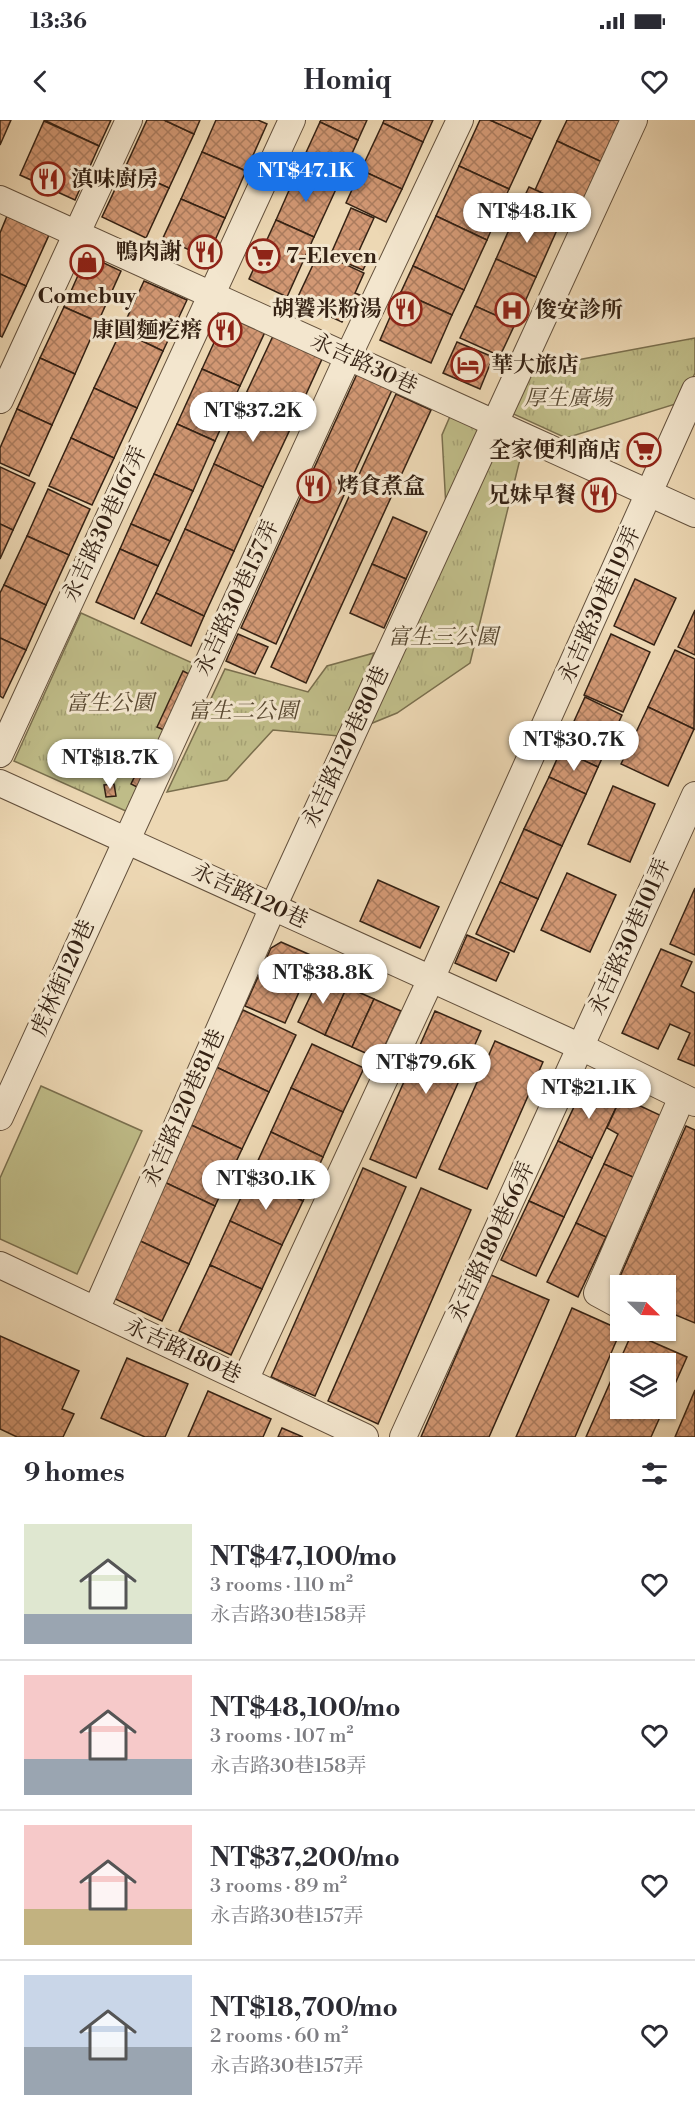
<!DOCTYPE html>
<html lang="en">
<head>
<meta charset="utf-8">
<style>
  body { margin:0; font-family:"Libre Bodoni","Noto Serif TC",serif; background:#f2f2f3; color:#2b2b33; height:100vh; display:flex; flex-direction:column; font-size:22px; white-space:nowrap }
  * { box-sizing:border-box; margin:0 }
  p { font-size:20px; color:#7c7c81 }
  .icon { flex:none; width:33px; height:33px; fill:none; stroke:currentColor; stroke-width:2; stroke-linecap:round; stroke-linejoin:round }
  .map { position:relative; height:1317px; overflow:hidden }
  .side { display:flex; flex-direction:column; background:#fff; flex:1 }
  .side>* { flex:none }
  .needle { width:39px; rotate:113deg }
  .buttons { position:absolute; left:610px; top:1155px; display:grid; gap:12px }
  .buttons a { display:grid; place-items:center; width:66px; height:66px; border-radius:0px; background:#fff; box-shadow:0 2px 4px #0004; font-size:30px }
  .price { position:absolute; translate:-50% -51px; padding:0 14px; border-radius:21px; background:#fff; color:#222; font-size:20px; line-height:39px; filter:drop-shadow(0 2px 3px #0008) }
  .price::after { content:''; position:absolute; left:50%; top:36px; width:18px; height:14px; margin-left:-9px; background:inherit; clip-path:polygon(0 0,100% 0,50% 100%) }
  .price.selected { background:#1a73e8; color:#fff }
  ul { padding:0; list-style:none }
  li { display:flex; align-items:center; gap:18px; height:150px; padding:0 24px }
  li+li { border-top:2px solid #e1e1e2 }
  li span { display:grid; place-items:center; flex:none; width:168px; height:120px; border-radius:0px; color:#555 }
  li>.icon { margin-inline-start:auto }
  span .icon { width:72px; height:72px; fill:#fffc; stroke-width:1 }
  li b { font-size:26px }
  h2 { display:flex; justify-content:space-between; align-items:center; height:72px; padding:0 24px; font-size:26px }
  .status { display:flex; justify-content:space-between; align-items:center; height:42px; padding:0 30px; background:#fff; direction:ltr }
  .status svg { height:16px; fill:currentColor }
  header { display:flex; justify-content:space-between; align-items:center; height:78px; padding:0 24px; background:#fff; font-size:27px; font-weight:700 }
  .map>svg:first-child { display:block }
  .grass { fill:#bfbc88; stroke:#7a6f4e; stroke-width:1.5 }
  .park { fill:url(#park-tufts); stroke:#7a6f4e; stroke-width:1.5 }
  .building { fill:url(#building-cross-hatch); stroke:#352214; stroke-width:1.5 }
  .lines { fill:none; stroke-linecap:round; stroke-linejoin:round }
  .minor-casing { stroke:#63503c; stroke-width:28 }
  .minor { stroke:#f3e6ce; stroke-width:26 }
  .labels { text-anchor:middle; dominant-baseline:central; stroke-width:6; stroke-linejoin:round; paint-order:stroke }
  .poi-label { font-size:22px; font-weight:bold; fill:#352214; stroke:#f3e6ce; text-anchor:start }
  .street-label { font-size:22px; fill:#352214; stroke:#f3e6ce }
  .park-label { font-size:22px; font-style:italic; fill:#584831; stroke:#f3e6ce }
</style>
</head>
<body>
<div class="status"><b>13:36</b><svg viewBox="0 0 49 12"><path d="M0 12V9h3v3zM5 12V6h3v6zM10 12V3h3v9zM15 12V0h3v12zM26 1h20v11H26zM47 4h2v5h-2z"/></svg></div>
<header><svg class="icon" aria-label="back" viewBox="0 0 24 24"><path d="M15 5l-7 7 7 7"/></svg>Homiq<svg class="icon" aria-label="heart" viewBox="0 0 24 24"><path d="M12 20l-8-8c-3-5 5-10 8-4 3-6 11-1 8 4z"/></svg></header>
<div class="map">
<svg width="695" height="1317" viewBox="0 0 695 1317">
  <defs>
    <pattern id="park-tufts" width="24" height="20" patternUnits="userSpaceOnUse" patternTransform="scale(1.5)"><rect width="24" height="20" fill="#bfbc88"/><path d="M3 7l-1-3M5 7V3M7 7l1-3M15 17l-1-3M17 17v-4M19 17l1-3" fill="none" stroke="#a5a174"/></pattern>
    <pattern id="building-cross-hatch" width="8" height="8" patternUnits="userSpaceOnUse" patternTransform="scale(1.5)"><rect width="8" height="8" fill="#d29874"/><path d="M0 0l8 8M0 8l8-8" fill="none" stroke="#ab7c5e"/></pattern>
  </defs>
  <rect width="100%" height="100%" fill="#edd8b4"/>
  <filter id="stains"><feTurbulence type="fractalNoise" baseFrequency=".00333" numOctaves="4"/><feColorMatrix values="0 0 0 0 .2 0 0 0 0 .09 0 0 0 0 .02 0 0 0 .5 -.17"/></filter>
  <radialGradient id="worn" r=".72"><stop offset=".6" stop-color="#630" stop-opacity="0"/><stop offset="1" stop-color="#630" stop-opacity=".3"/></radialGradient>
  <polygon class="grass" points="41,966 142,1011 77,1154 0,1119 0,1058"/>
  <g class="park">
    <polygon points="695,218 695,253 682,282 566,318 509,292 529,249"/>
    <polygon points="451,294 482,307 446,388 442,315"/>
    <polygon points="497,315 523,327 470,543 397,593 370,604"/>
    <polygon points="81,493 197,545 128,692 14,641"/>
    <polygon points="374,533 339,616 273,610 227,660 167,672 225,549 308,572 327,546"/>
  </g>
  <g class="building">
    <polygon points="0,0 11,0 0,25"/>
    <polygon points="44,0 111,0 99,26"/>
    <polygon points="147,0 164,0 194,14 169,68 125,48"/>
    <polygon points="164,0 200,0 194,14"/>
    <polygon points="216,0 258,0 267,4 246,51 202,32"/>
    <polygon points="321,0 367,0 358,20 320,2"/>
    <polygon points="384,0 433,0 423,22 383,3"/>
    <polygon points="480,0 490,0 532,19 509,69 459,46"/>
    <polygon points="490,0 541,0 532,19"/>
    <polygon points="567,0 621,0 602,42 557,21"/>
    <polygon points="44,1 99,26 75,80 20,55"/>
    <polygon points="320,2 358,20 337,67 298,50"/>
    <polygon points="383,3 423,22 402,69 361,50"/>
    <polygon points="557,21 602,42 580,90 535,70"/>
    <polygon points="202,32 246,51 225,98 181,79"/>
    <polygon points="459,46 509,69 487,120 436,96"/>
    <polygon points="125,48 169,68 146,118 102,97"/>
    <polygon points="298,50 337,67 314,117 276,100"/>
    <polygon points="361,50 402,69 386,102 346,83"/>
    <polygon points="529,67 569,85 557,110 517,92"/>
    <polygon points="181,79 225,98 207,138 163,118"/>
    <polygon points="351,88 374,98 358,133 369,138 363,150 330,136"/>
    <polygon points="517,92 557,110 536,157 496,139"/>
    <polygon points="7,96 49,115 26,166 0,154 0,113"/>
    <polygon points="436,96 487,120 464,170 413,146"/>
    <polygon points="276,100 314,117 287,177 249,159"/>
    <polygon points="319,132 364,153 355,173 362,176 358,185 351,182 342,202 296,181"/>
    <polygon points="87,135 121,151 98,202 64,187"/>
    <polygon points="496,139 536,157 515,204 475,186"/>
    <polygon points="413,146 464,170 452,195 401,172"/>
    <polygon points="0,154 26,166 2,217 0,216"/>
    <polygon points="144,161 187,180 163,231 121,211"/>
    <polygon points="401,172 452,195 431,243 380,220"/>
    <polygon points="475,186 515,204 500,236 460,218"/>
    <polygon points="64,187 98,202 75,254 40,238"/>
    <polygon points="227,194 265,212 240,266 202,249"/>
    <polygon points="121,211 163,231 137,288 94,268"/>
    <polygon points="273,216 322,239 293,303 243,280"/>
    <polygon points="457,222 493,237 480,269 443,253"/>
    <polygon points="40,238 75,254 52,305 17,289"/>
    <polygon points="202,249 240,266 215,321 177,304"/>
    <polygon points="357,254 392,270 276,524 241,508"/>
    <polygon points="94,268 137,288 114,338 71,318"/>
    <polygon points="396,274 431,290 306,563 271,547"/>
    <polygon points="243,280 293,303 263,367 214,344"/>
    <polygon points="17,289 52,305 29,356 0,343 0,328"/>
    <polygon points="177,304 215,321 193,371 154,354"/>
    <polygon points="71,318 114,338 92,385 49,366"/>
    <polygon points="214,344 263,367 234,431 185,409"/>
    <polygon points="0,347 35,363 13,410 0,404"/>
    <polygon points="154,354 193,371 170,421 131,404"/>
    <polygon points="48,369 90,389 69,435 27,416"/>
    <polygon points="393,397 427,412 406,459 372,444"/>
    <polygon points="0,404 13,410 0,439"/>
    <polygon points="131,404 170,421 158,446 120,429"/>
    <polygon points="185,409 234,431 204,496 156,473"/>
    <polygon points="27,416 69,435 46,485 4,465"/>
    <polygon points="120,429 158,446 134,499 96,482"/>
    <polygon points="372,444 406,459 384,508 350,493"/>
    <polygon points="635,459 676,478 654,525 614,506"/>
    <polygon points="4,465 46,485 26,530 0,518 0,473"/>
    <polygon points="156,473 204,496 191,526 141,503"/>
    <polygon points="695,490 695,535 678,527"/>
    <polygon points="238,514 268,527 255,554 226,541"/>
    <polygon points="611,514 650,532 623,592 584,575"/>
    <polygon points="0,518 26,530 3,578 0,576"/>
    <polygon points="675,530 695,539 694,609 648,587"/>
    <polygon points="183,551 189,554 164,610 157,607"/>
    <polygon points="585,577 622,595 598,647 561,630"/>
    <polygon points="648,587 694,609 668,666 621,644"/>
    <polygon points="73,622 85,643 69,652 56,631"/>
    <polygon points="148,629 154,632 137,667 131,664"/>
    <polygon points="561,630 598,647 586,674 549,657"/>
    <polygon points="549,657 586,674 562,726 524,709"/>
    <polygon points="114,664 116,676 106,677 104,665"/>
    <polygon points="613,666 655,684 630,742 588,724"/>
    <polygon points="524,709 562,726 538,779 500,762"/>
    <polygon points="567,753 616,775 590,832 541,810"/>
    <polygon points="378,760 439,787 420,828 360,801"/>
    <polygon points="500,762 538,779 514,832 476,814"/>
    <polygon points="695,768 695,835 670,824"/>
    <polygon points="467,815 509,833 496,861 455,843"/>
    <polygon points="281,822 315,837 285,903 245,886 271,828"/>
    <polygon points="661,829 692,842 681,866 695,873 695,946 678,939 690,913 670,904 658,929 622,913"/>
    <polygon points="321,854 347,867 325,915 298,902"/>
    <polygon points="347,867 374,879 352,927 325,915"/>
    <polygon points="374,879 401,891 379,939 352,927"/>
    <polygon points="243,890 296,915 269,972 216,947"/>
    <polygon points="435,891 481,911 416,1058 370,1039"/>
    <polygon points="495,921 543,942 487,1069 439,1049"/>
    <polygon points="312,924 364,948 343,992 291,968"/>
    <polygon points="216,947 269,972 242,1029 189,1004"/>
    <polygon points="599,967 621,977 592,1038 558,1021 581,972"/>
    <polygon points="291,968 343,992 323,1037 271,1012"/>
    <polygon points="621,977 664,997 635,1058 604,1044 618,1014 607,1008"/>
    <polygon points="189,1004 242,1029 215,1086 162,1061"/>
    <polygon points="686,1006 695,1010 695,1203 666,1191 666,1166 621,1166 621,1171 615,1168"/>
    <polygon points="271,1012 323,1037 303,1081 251,1056"/>
    <polygon points="558,1021 592,1038 564,1097 529,1081"/>
    <polygon points="604,1044 635,1058 606,1117 576,1103"/>
    <polygon points="363,1048 406,1067 315,1276 271,1257"/>
    <polygon points="251,1056 303,1081 282,1125 230,1101"/>
    <polygon points="162,1061 215,1086 189,1144 136,1119"/>
    <polygon points="421,1068 471,1090 378,1304 328,1281"/>
    <polygon points="529,1081 564,1097 536,1156 501,1140"/>
    <polygon points="230,1101 282,1125 262,1169 210,1145"/>
    <polygon points="576,1103 606,1117 578,1177 547,1162"/>
    <polygon points="136,1119 189,1144 162,1201 109,1176"/>
    <polygon points="210,1145 262,1169 231,1235 179,1211"/>
    <polygon points="491,1155 549,1180 489,1317 421,1317"/>
    <polygon points="572,1188 621,1210 575,1317 516,1317"/>
    <polygon points="632,1213 687,1237 666,1284 666,1244 621,1244 621,1288 664,1288 651,1317 586,1317"/>
    <polygon points="0,1216 79,1251 62,1289 74,1294 63,1317 17,1317 0,1309"/>
    <polygon points="127,1238 188,1264 165,1317 145,1317 101,1298"/>
    <polygon points="695,1270 695,1317 675,1317"/>
    <polygon points="208,1271 271,1299 263,1317 188,1317"/>
    <polygon points="282,1308 303,1317 278,1317"/>
  </g>
  <g class="lines">
    <defs>
      <g id="minor">
        <polyline points="0,79 695,394"/>
        <polyline points="0,280 129,0"/>
        <polyline points="0,634 292,0"/>
        <polyline points="0,663 581,927 695,983"/>
        <polyline points="0,997 354,224 460,0"/>
        <polyline points="0,1145 365,1317"/>
        <polyline points="621,1186 597,1173 682,977"/>
        <polyline points="96,1190 273,787 634,0"/>
        <polyline points="245,1260 431,859 695,270"/>
        <polyline points="403,1317 695,675"/>
      </g>
    </defs>
    <use href="#minor" class="minor-casing"/>
    <use href="#minor" class="minor"/>
  </g>
  <defs>
    <symbol id="restaurant-ring" viewBox="-11 -11 22 22"><circle r="9.5" fill="#f3e6ce" stroke="#8f2418" stroke-width="1.5"/><path d="M-5-6h1v4h1v-4h1v4h1v-4h1v5L-1.5 .5V6h-2V.5L-5-1ZM5-6V6H3V1.5H1.5Q1.5-4 5-6Z" fill="#8f2418"/></symbol>
    <symbol id="supermarket-ring" viewBox="-11 -11 22 22"><circle r="9.5" fill="#f3e6ce" stroke="#8f2418" stroke-width="1.5"/><path d="M-6-5.5h2.5l.6 2H6L4.5 2H-2.5L-4.4-4H-6ZM-1.5 3.2a1.3 1.3 0 1 0 .1 0ZM3 3.2a1.3 1.3 0 1 0 .1 0Z" fill="#8f2418"/></symbol>
    <symbol id="shop-ring" viewBox="-11 -11 22 22"><circle r="9.5" fill="#f3e6ce" stroke="#8f2418" stroke-width="1.5"/><path d="M-5-2.5h2.3a2.7 3.5 0 0 1 5.4 0H5L5.5 6h-11ZM-1.5-2.5h3a1.5 2.3 0 0 0-3 0Z" fill="#8f2418"/></symbol>
    <symbol id="hospital-ring" viewBox="-11 -11 22 22"><circle r="9.5" fill="#f3e6ce" stroke="#8f2418" stroke-width="1.5"/><path d="M-5-5h3v3.5h4V-5h3V5h-3V1.5h-4V5h-3Z" fill="#8f2418"/></symbol>
    <symbol id="hotel-ring" viewBox="-11 -11 22 22"><circle r="9.5" fill="#f3e6ce" stroke="#8f2418" stroke-width="1.5"/><path d="M-6-4.5h1.5V1H6V5H4.5V3h-9V5H-6ZM-4 0a1.8 1.8 0 1 1 3.6 0ZM.5 0V-2.5h3Q6-2.5 6 0Z" fill="#8f2418"/></symbol>
  </defs>
  <g fill-rule="evenodd">
    <use href="#restaurant-ring" x="29" y="40" width="38" height="38"/>
    <use href="#restaurant-ring" x="186" y="113" width="38" height="38"/>
    <use href="#supermarket-ring" x="244" y="117" width="38" height="38"/>
    <use href="#shop-ring" x="68" y="123" width="38" height="38"/>
    <use href="#restaurant-ring" x="386" y="170" width="38" height="38"/>
    <use href="#hospital-ring" x="493" y="171" width="38" height="38"/>
    <use href="#restaurant-ring" x="206" y="191" width="38" height="38"/>
    <use href="#hotel-ring" x="449" y="226" width="38" height="38"/>
    <use href="#supermarket-ring" x="625" y="311" width="38" height="38"/>
    <use href="#restaurant-ring" x="295" y="347" width="38" height="38"/>
    <use href="#restaurant-ring" x="580" y="356" width="38" height="38"/>
  </g>
  <g class="labels">
    <g class="poi-label">
      <text x="71" y="59">滇味廚房</text>
      <text x="182" y="132" text-anchor="end">鴨肉謝</text>
      <text x="286" y="136">7-Eleven</text>
      <text x="87" y="176" text-anchor="middle">Comebuy</text>
      <text x="382" y="189" text-anchor="end">胡饕米粉湯</text>
      <text x="535" y="190">俊安診所</text>
      <text x="202" y="210" text-anchor="end">康圓麵疙瘩</text>
      <text x="491" y="245">華大旅店</text>
      <text x="621" y="330" text-anchor="end">全家便利商店</text>
      <text x="337" y="366">烤食煮盒</text>
      <text x="576" y="375" text-anchor="end">兄妹早餐</text>
    </g>
    <g class="street-label">
      <text transform="translate(364 244) rotate(25)">永吉路30巷</text>
      <text transform="translate(105 404) rotate(-65)">永吉路30巷167弄</text>
      <text transform="translate(237 478) rotate(-65)">永吉路30巷157弄</text>
      <text transform="translate(600 485) rotate(-66)">永吉路30巷119弄</text>
      <text transform="translate(346 627) rotate(-65)">永吉路120巷80巷</text>
      <text transform="translate(250 776) rotate(25)">永吉路120巷</text>
      <text transform="translate(630 817) rotate(-66)">永吉路30巷101弄</text>
      <text transform="translate(63 858) rotate(-66)">虎林街120巷</text>
      <text transform="translate(184 988) rotate(-66)">永吉路120巷81巷</text>
      <text transform="translate(492 1122) rotate(-65)">永吉路180巷66弄</text>
      <text transform="translate(183 1231) rotate(25)">永吉路180巷</text>
    </g>
    <g class="park-label">
      <text x="568" y="278">厚生廣場</text>
      <text x="443" y="517">富生三公園</text>
      <text x="110" y="583">富生公園</text>
      <text x="243" y="591">富生二公園</text>
    </g>
  </g>
  <rect width="100%" height="100%" filter="url(#stains)"/>
  <rect width="100%" height="100%" fill="url(#worn)"/>
</svg>
<div class="buttons">
<a><svg class="needle" viewBox="-14 -14 28 28"><path d="M0-13l5 13h-10z" fill="#e53935"/><path d="M0 13l5-13h-10z" fill="#7c7c81"/></svg></a>
<a><svg class="icon" aria-label="layers" viewBox="0 0 24 24"><path d="M12 4l9 5-9 5-9-5zM3 14l9 5 9-5"/></svg></a>
</div>
<b class="price selected" style="left:306px;top:83px">NT$47.1K</b>
<b class="price" style="left:527px;top:124px">NT$48.1K</b>
<b class="price" style="left:253px;top:323px">NT$37.2K</b>
<b class="price" style="left:574px;top:652px">NT$30.7K</b>
<b class="price" style="left:110px;top:670px">NT$18.7K</b>
<b class="price" style="left:323px;top:885px">NT$38.8K</b>
<b class="price" style="left:426px;top:975px">NT$79.6K</b>
<b class="price" style="left:589px;top:1000px">NT$21.1K</b>
<b class="price" style="left:266px;top:1091px">NT$30.1K</b>
</div>
<section class="side">
<h2>9 homes<svg class="icon" aria-label="filters" viewBox="0 0 24 24"><path d="M4 7h16M4 17h16"/><circle cx="9" cy="7" r="2"/><circle cx="15" cy="17" r="2"/></svg></h2>
<ul>
<li><span style="background:linear-gradient(#dfe7d0 75%,#9aa5b1 0)"><svg class="icon" aria-label="home" viewBox="0 0 24 24"><path d="M3 11l9-7 9 7M6 9v11h12V9"/></svg></span><div><b>NT$47,100/mo</b><p>3 rooms · 110 m²</p><p>永吉路30巷158弄</p></div><svg class="icon" aria-label="heart" viewBox="0 0 24 24"><path d="M12 20l-8-8c-3-5 5-10 8-4 3-6 11-1 8 4z"/></svg></li>
<li><span style="background:linear-gradient(#f6c9c9 70%,#9aa5b1 0)"><svg class="icon" aria-label="home" viewBox="0 0 24 24"><path d="M3 11l9-7 9 7M6 9v11h12V9"/></svg></span><div><b>NT$48,100/mo</b><p>3 rooms · 107 m²</p><p>永吉路30巷158弄</p></div><svg class="icon" aria-label="heart" viewBox="0 0 24 24"><path d="M12 20l-8-8c-3-5 5-10 8-4 3-6 11-1 8 4z"/></svg></li>
<li><span style="background:linear-gradient(#f6c9c9 70%,#c2b280 0)"><svg class="icon" aria-label="home" viewBox="0 0 24 24"><path d="M3 11l9-7 9 7M6 9v11h12V9"/></svg></span><div><b>NT$37,200/mo</b><p>3 rooms · 89 m²</p><p>永吉路30巷157弄</p></div><svg class="icon" aria-label="heart" viewBox="0 0 24 24"><path d="M12 20l-8-8c-3-5 5-10 8-4 3-6 11-1 8 4z"/></svg></li>
<li><span style="background:linear-gradient(#c9d6e8 60%,#9aa5b1 0)"><svg class="icon" aria-label="home" viewBox="0 0 24 24"><path d="M3 11l9-7 9 7M6 9v11h12V9"/></svg></span><div><b>NT$18,700/mo</b><p>2 rooms · 60 m²</p><p>永吉路30巷157弄</p></div><svg class="icon" aria-label="heart" viewBox="0 0 24 24"><path d="M12 20l-8-8c-3-5 5-10 8-4 3-6 11-1 8 4z"/></svg></li>
</ul>
</section>
</body>
</html>
